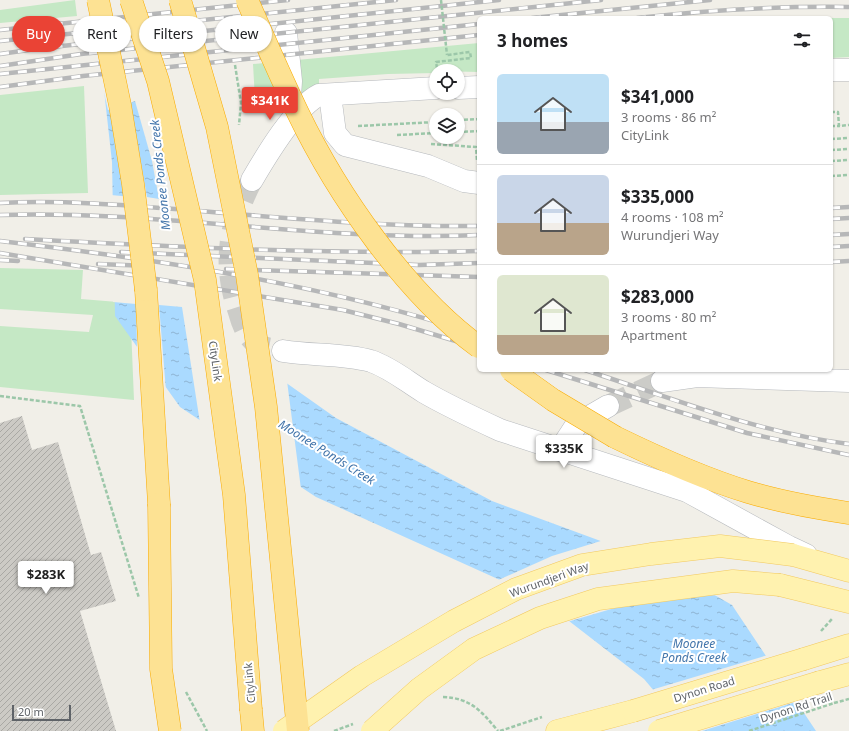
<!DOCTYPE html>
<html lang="en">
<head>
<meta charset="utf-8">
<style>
  body { margin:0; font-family:"Noto Sans",sans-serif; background:#f2f2f2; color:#202124; height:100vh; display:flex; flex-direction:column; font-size:15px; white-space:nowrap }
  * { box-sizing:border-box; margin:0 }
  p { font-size:13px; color:#757577 }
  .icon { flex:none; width:22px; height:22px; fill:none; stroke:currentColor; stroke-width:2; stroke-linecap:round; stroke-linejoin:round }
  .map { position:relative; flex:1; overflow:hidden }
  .drawer { position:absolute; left:477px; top:16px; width:356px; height:356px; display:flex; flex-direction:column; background:#fff; border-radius:6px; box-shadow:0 1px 3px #0004 }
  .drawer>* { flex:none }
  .banner { position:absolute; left:12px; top:16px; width:380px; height:36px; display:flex; gap:8px }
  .controls { position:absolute; left:429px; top:64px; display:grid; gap:8px }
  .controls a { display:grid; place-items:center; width:36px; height:36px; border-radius:50%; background:#fff; box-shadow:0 1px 3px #0004; font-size:20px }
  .scale { position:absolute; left:12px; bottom:10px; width:59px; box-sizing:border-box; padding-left:4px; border:2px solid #5f6368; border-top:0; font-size:11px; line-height:14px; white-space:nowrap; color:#5f6368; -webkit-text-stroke:3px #fff; paint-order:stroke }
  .price { position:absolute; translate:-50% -34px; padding:0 9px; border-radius:4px; background:#fff; color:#222; font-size:13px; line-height:26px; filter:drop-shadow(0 1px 2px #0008) }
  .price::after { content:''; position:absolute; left:50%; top:24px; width:12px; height:9px; margin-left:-6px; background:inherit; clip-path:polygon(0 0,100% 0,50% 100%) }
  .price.current { background:#ea4335; color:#fff }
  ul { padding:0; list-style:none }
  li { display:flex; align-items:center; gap:12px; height:100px; padding:0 20px }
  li+li { border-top:1px solid #e0e0e0 }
  li span { display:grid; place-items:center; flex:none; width:112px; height:80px; border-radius:6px; color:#555 }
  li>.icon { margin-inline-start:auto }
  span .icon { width:48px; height:48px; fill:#fffc; stroke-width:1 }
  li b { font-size:17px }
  h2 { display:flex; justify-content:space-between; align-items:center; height:48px; padding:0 20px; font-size:17px }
  .chip { padding:0 14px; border-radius:18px; background:#fff; box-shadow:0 1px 3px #0004; font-size:14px; line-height:36px }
  .chip.current { background:#ea4335; color:#fff }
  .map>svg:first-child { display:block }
  .grass { fill:#c5e8c5 }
  .water { fill:url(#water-ripples) }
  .pier { fill:#f1efe8; fill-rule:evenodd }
  .building { fill:url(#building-hatch) }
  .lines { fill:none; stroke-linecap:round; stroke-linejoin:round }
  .minor-tunnel { stroke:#ccccc8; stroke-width:22; stroke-dasharray:22 11; stroke-linecap:butt }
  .minor-casing { stroke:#b5b8bc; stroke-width:23 }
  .major-casing { stroke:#f2c960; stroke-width:23 }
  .highway-casing { stroke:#f9ab00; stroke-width:23 }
  .path { stroke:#9cc7a9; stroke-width:2.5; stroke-dasharray:4 2; stroke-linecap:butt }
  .minor { stroke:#fff; stroke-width:22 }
  .major { stroke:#fff2af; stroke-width:22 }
  .highway { stroke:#fde293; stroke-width:22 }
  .rail-casing { stroke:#b6b7b8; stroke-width:4.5 }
  .rail { stroke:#fff; stroke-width:3; stroke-dasharray:9; stroke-linecap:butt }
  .major-bridge-casing { stroke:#f2c960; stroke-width:23; stroke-linecap:butt }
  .highway-bridge-casing { stroke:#f9ab00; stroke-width:23; stroke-linecap:butt }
  .path-bridge { stroke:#9cc7a9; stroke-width:2.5; stroke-dasharray:4 2; stroke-linecap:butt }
  .major-bridge { stroke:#fff2af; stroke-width:22 }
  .highway-bridge { stroke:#fde293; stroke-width:22 }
  .labels { text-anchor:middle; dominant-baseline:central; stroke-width:4; stroke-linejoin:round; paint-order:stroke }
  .street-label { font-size:11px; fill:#5f6368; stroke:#fff }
  .water-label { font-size:12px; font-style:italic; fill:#4174aa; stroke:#fff }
</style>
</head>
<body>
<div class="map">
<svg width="849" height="731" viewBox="0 0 849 731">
  <defs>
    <pattern id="water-ripples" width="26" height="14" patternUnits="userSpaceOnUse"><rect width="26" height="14" fill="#aadaff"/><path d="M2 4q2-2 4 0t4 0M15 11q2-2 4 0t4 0" fill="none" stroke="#8eb4d2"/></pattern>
    <pattern id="building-hatch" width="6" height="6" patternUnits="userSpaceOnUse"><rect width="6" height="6" fill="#cccac5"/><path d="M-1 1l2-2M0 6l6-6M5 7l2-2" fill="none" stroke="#a9a8a4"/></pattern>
  </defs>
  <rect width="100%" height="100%" fill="#f1efe8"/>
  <g class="grass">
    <polygon points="75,0 77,16 0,23 0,10"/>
    <polygon points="831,18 849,18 849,57 831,58"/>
    <polygon points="479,43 479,72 436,71 436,73 388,74 319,79 319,92 255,99 253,64"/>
    <polygon points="84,86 88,193 0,195 0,95"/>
    <polygon points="0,268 83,270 81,299 130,303 134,400 0,387 0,326 89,332 93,315 0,309"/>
  </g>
  <polygon class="water" points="94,0 190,141 204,300 258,363 336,418 492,501 655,561 732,605 816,731 688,731 644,679 538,597 316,497 180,407 115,316 112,162"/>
  <g class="pier">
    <path d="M92,0H185L192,141L206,299L259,362L287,381L301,489L200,423L182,307L159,305L166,391L137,350L136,304L113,302L111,195L132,197L130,103L108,110L102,84ZM135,101L152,161L159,199L147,197L130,103Z"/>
    <polygon points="604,540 656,559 720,595 674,597 625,605 567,622 537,599 496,581 552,556"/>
    <polygon points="768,655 799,701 702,731 686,731 651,690"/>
  </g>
  <polygon class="building" points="22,416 32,450 58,442 91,555 101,552 116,601 80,611 116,731 0,731 0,423"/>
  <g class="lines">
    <g class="minor-tunnel">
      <path d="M252,180C229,224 222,264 239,312C242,323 247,337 257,344C264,349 275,349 283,351"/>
      <polyline points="608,406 662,381"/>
    </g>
    <defs>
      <g id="minor">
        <polyline points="286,33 291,81 290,97"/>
        <polyline points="831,70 849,70"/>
        <polyline points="458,88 479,87"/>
        <polyline points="330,95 335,133 345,145 428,166 464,181 479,183"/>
        <path d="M252,180C266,156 295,107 319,95L436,88"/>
        <path d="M283,351C312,356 342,353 371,361C391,368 406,381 424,392C448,406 474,418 500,430L687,491L789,547L806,555"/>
        <polyline points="662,381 697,376 849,381"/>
        <polyline points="560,450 577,424 608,406"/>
      </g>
      <g id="major">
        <polyline points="793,555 849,571"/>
        <polyline points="780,585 849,602"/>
        <polyline points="804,659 849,645"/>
        <polyline points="820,682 849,674"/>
        <polyline points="557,731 633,711"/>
      </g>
      <g id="highway">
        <polyline points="146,290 159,504"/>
        <path d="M615,437C658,458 702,478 748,492C781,502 815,508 849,513"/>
        <polyline points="251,710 253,731"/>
      </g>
    </defs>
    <use href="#minor" class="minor-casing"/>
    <use href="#major" class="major-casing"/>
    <use href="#highway" class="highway-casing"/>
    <g class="path">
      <polyline points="235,65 241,103 239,125"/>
      <polyline points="437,68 436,62 471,58 470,52 447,55"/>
      <polyline points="831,112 838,112 839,126 849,125"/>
      <polyline points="458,120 479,119"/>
      <polyline points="358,126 436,122"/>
      <polyline points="831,126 839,126"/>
      <polyline points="458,132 479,131"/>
      <polyline points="397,135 436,133"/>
      <polyline points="831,139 849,138"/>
      <polyline points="431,144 476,147 477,161"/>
      <polyline points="831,150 849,149"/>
      <polyline points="831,161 849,160"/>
      <polyline points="831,176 849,175"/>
      <polyline points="0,396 80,406 139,598"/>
      <polyline points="821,631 832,619"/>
      <polyline points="186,692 207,731"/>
      <path d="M443,697C471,698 481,711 498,731"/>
      <polyline points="834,703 849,699"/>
      <polyline points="334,731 353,724"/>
      <polyline points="500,731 542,717"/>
    </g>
    <use href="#minor" class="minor"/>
    <use href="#major" class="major"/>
    <use href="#highway" class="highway"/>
    <defs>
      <g id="rail">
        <polyline points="532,18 710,0"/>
        <path d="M637,18C708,10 778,6 849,7"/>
        <polyline points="0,30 288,0"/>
        <polyline points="0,41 396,0"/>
        <polyline points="0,54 43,48 499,0"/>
        <polyline points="0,66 81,54 601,0"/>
        <polyline points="0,74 479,24"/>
        <polyline points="0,87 83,76 479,35"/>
        <path d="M0,203C63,200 125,205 188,210C285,218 382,227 479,226"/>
        <polyline points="831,208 849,207"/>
        <path d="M0,215C160,210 319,242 479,235"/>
        <polyline points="831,219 849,218"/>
        <polyline points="831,235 849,234"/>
        <path d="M25,239C176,247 328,255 479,251"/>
        <path d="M0,241C162,260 324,284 479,335"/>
        <polyline points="831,247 849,246"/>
        <polyline points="121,252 419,265 479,263"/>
        <polyline points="0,253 343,310 399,324 479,348"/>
        <polyline points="0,260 18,261"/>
        <polyline points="831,262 849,261"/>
        <polyline points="98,264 150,266"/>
        <polyline points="226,269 479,277"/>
        <polyline points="546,370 747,433 849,455"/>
        <path d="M585,370C671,398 759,433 849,444"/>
      </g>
    </defs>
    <use href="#rail" class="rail-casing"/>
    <use href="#rail" class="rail"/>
    <defs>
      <g id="major-bridge">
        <polyline points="633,711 804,659"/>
        <polyline points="284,731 362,676 454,621 516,589 582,565 651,554 720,546 793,555"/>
        <polyline points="372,731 419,689 474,649 540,618 598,599 733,581 780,585"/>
        <polyline points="659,731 820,682"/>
      </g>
      <g id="highway-bridge">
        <polyline points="98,0 120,105 133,184 146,290"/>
        <polyline points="131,0 158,81 205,280 234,495 251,710"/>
        <polyline points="180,0 217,127 247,275 266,407 298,731"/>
        <path d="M247,0C264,38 280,76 298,113C337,194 406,294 479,347"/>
        <polyline points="511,370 553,400 615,437"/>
        <polyline points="159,504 161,669 170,731"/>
      </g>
    </defs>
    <use href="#major-bridge" class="major-bridge-casing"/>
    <use href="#highway-bridge" class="highway-bridge-casing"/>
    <g class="path-bridge">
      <polyline points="441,0 447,55"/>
      <polyline points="749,731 834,703"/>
    </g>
    <use href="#major-bridge" class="major-bridge"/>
    <use href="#highway-bridge" class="highway-bridge"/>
  </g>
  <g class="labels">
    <g class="street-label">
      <text transform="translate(216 361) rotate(82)">CityLink</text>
      <text transform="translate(549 579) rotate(-20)">Wurundjeri Way</text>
      <text transform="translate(249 683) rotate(-95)">CityLink</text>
      <text transform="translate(704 689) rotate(-17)">Dynon Road</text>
      <text transform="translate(796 707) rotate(-18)">Dynon Rd Trail</text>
    </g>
    <g class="water-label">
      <text transform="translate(160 175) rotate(-96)">Moonee Ponds Creek</text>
      <text transform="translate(327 452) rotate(32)">Moonee Ponds Creek</text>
      <text x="694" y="643">Moonee<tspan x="694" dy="14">Ponds Creek</tspan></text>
    </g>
  </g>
</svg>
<div class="controls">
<a><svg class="icon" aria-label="locate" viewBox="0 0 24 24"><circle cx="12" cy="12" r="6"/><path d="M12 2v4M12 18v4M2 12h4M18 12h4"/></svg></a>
<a><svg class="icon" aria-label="layers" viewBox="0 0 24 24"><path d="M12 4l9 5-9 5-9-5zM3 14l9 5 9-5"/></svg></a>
</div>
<div class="scale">20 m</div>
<b class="price current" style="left:270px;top:121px">$341K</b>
<b class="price" style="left:564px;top:469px">$335K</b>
<b class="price" style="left:46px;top:595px">$283K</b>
<div class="banner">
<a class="chip current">Buy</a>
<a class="chip">Rent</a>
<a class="chip">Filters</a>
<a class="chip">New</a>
</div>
<section class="drawer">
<h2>3 homes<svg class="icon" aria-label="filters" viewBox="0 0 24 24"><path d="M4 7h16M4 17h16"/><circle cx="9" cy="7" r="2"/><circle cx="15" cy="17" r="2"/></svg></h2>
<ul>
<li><span style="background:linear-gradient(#bfe0f5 60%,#9aa5b1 0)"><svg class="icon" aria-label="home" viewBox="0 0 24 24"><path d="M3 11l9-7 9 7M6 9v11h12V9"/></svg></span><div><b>$341,000</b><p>3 rooms · 86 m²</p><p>CityLink</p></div></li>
<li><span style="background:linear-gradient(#c9d6e8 60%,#b9a48a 0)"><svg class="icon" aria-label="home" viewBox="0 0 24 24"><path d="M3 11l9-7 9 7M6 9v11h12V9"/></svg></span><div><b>$335,000</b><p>4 rooms · 108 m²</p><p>Wurundjeri Way</p></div></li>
<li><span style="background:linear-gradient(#dfe7d0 75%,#b9a48a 0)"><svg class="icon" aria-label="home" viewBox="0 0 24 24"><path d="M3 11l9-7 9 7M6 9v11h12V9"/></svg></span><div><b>$283,000</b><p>3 rooms · 80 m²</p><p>Apartment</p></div></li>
</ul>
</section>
</div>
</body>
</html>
